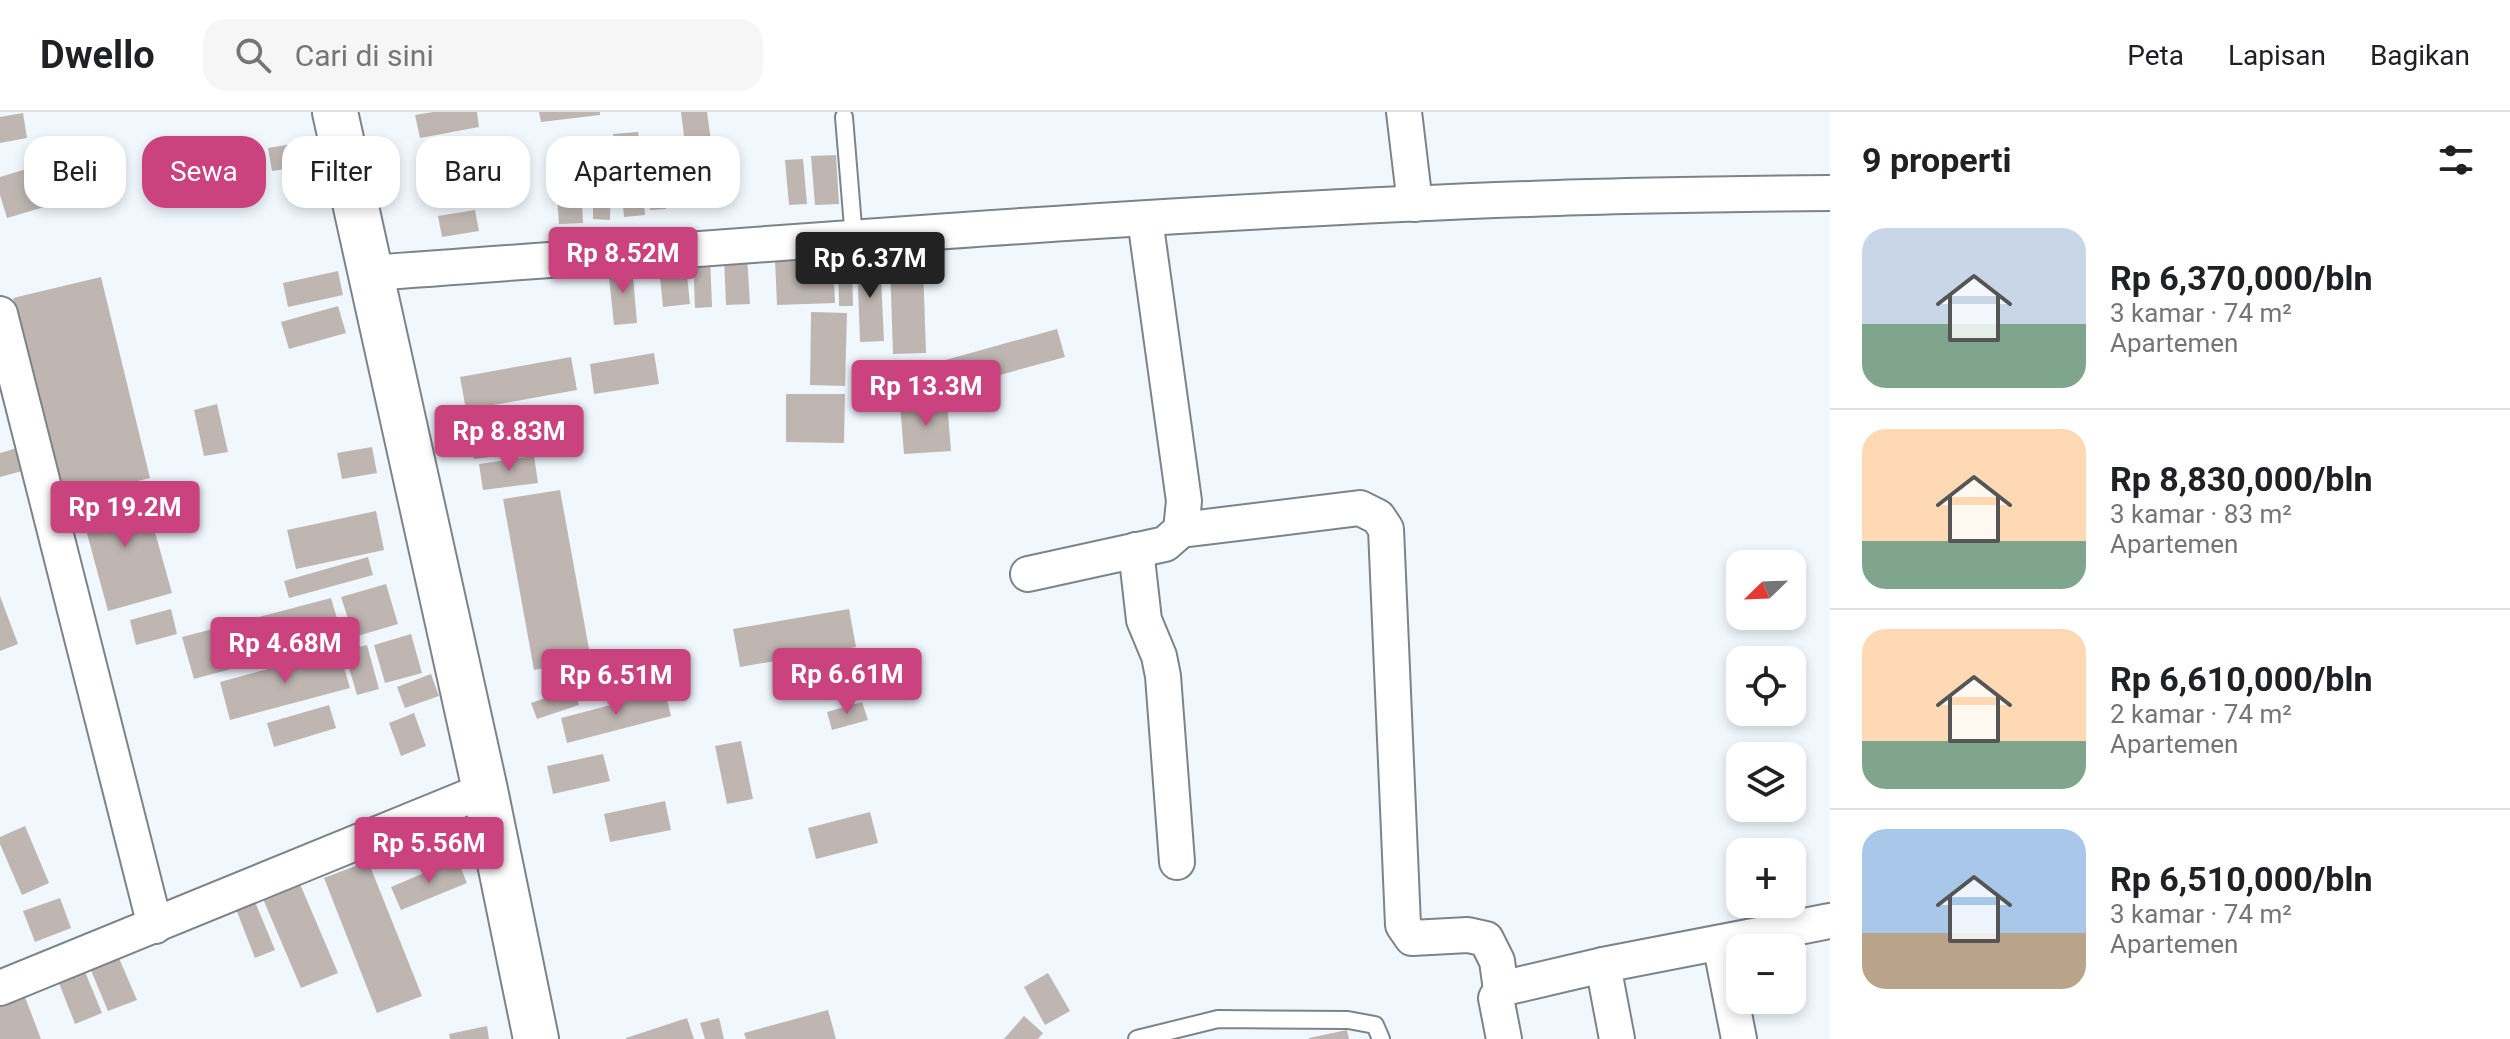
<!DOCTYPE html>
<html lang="id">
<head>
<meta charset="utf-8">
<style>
  body { margin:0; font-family:Roboto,sans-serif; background:#f6f6f6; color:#202124; height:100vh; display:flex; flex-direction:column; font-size:30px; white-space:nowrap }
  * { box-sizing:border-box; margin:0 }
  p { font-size:26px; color:#757577 }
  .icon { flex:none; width:44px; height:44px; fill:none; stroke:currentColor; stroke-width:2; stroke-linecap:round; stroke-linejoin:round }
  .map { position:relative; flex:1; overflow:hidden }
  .side { display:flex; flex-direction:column; background:#fff; width:680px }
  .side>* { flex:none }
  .guide { position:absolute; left:24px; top:24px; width:760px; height:72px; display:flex; gap:16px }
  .needle { width:52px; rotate:247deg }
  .controls { position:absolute; left:1726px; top:438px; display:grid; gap:16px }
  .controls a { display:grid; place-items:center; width:80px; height:80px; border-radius:16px; background:#fff; box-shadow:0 4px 12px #0003; font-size:40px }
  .price { position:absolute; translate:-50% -68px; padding:0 18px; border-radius:8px; background:#ca427e; color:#fff; font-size:26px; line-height:52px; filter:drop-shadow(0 2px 4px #0008) }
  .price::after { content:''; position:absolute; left:50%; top:48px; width:24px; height:18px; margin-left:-12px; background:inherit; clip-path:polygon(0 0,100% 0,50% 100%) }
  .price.selected { background:#222; color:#fff }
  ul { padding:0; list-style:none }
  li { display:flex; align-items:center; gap:24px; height:200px; padding:0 32px }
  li+li { border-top:2px solid #e0e0e0 }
  li span { display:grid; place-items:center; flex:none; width:224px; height:160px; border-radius:24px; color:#555 }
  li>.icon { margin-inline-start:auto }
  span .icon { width:96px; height:96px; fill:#fffc; stroke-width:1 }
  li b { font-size:34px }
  h2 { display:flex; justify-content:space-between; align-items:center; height:96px; padding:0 32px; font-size:34px }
  .pill { padding:0 28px; border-radius:24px; background:#fff; box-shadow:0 4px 12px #0003; font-size:28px; line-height:72px }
  .pill.selected { background:#ca427e; color:#fff }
  header { display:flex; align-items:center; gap:48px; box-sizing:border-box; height:112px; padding:0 40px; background:#fff; border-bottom:2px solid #e0e0e0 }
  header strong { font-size:38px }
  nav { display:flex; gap:44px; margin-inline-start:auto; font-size:28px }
  .search { width:560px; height:72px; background:#f6f6f6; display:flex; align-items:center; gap:20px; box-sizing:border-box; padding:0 28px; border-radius:24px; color:#757577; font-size:30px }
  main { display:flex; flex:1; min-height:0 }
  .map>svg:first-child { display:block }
  .building { fill:#bfb6b1 }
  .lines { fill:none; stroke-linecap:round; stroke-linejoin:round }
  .service-casing { stroke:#7c8389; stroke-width:20 }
  .minor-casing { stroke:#7c8389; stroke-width:38 }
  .secondary-casing { stroke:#7c8389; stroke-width:48 }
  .service { stroke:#fff; stroke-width:16 }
  .minor { stroke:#fff; stroke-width:34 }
  .secondary { stroke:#fff; stroke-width:44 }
</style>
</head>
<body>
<header>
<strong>Dwello</strong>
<div class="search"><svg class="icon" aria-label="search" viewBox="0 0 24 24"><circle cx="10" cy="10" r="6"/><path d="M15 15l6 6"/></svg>Cari di sini</div>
<nav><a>Peta</a><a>Lapisan</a><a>Bagikan</a></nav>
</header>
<main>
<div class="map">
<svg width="1830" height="927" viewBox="0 0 1830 927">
  <rect width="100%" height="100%" fill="#f0f8fe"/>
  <g class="building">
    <polygon points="433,0 477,0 479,15 420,26 415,3"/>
    <polygon points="539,0 600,0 600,3 541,10"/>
    <polygon points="681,0 707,0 711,29 685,32"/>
    <polygon points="23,1 27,26 0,31 0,5"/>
    <polygon points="638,20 642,53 616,56 613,22"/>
    <polygon points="310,29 313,53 272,59 268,36"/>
    <polygon points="227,43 232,63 171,75 167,56"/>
    <polygon points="836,43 839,92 815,93 811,44"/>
    <polygon points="66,45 78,85 7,106 0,83 0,65"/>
    <polygon points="521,46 527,80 455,93 449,58"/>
    <polygon points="803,47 807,92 789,93 785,48"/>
    <polygon points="593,51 611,51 610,108 593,107"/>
    <polygon points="694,51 699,93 671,96 666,54"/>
    <polygon points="662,62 666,97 650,98 647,63"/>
    <polygon points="581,68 583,111 559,112 556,69"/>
    <polygon points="642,69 645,103 624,105 621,71"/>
    <polygon points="475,98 479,119 442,125 438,104"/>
    <polygon points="747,144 750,192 726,193 724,145"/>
    <polygon points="693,145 710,145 712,195 695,196"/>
    <polygon points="833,145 835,191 777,193 775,147"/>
    <polygon points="880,145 884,229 860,230 857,146"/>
    <polygon points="838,148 852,148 853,194 839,194"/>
    <polygon points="890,152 923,152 926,241 893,242"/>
    <polygon points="632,153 637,211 614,213 608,155"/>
    <polygon points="686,153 690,192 663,195 659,156"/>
    <polygon points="338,159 343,183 288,195 283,171"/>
    <polygon points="101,165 150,366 63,387 13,186"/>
    <polygon points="338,194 346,221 289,237 281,210"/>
    <polygon points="811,200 847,201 845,274 810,273"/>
    <polygon points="1057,217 1065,245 942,279 935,251"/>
    <polygon points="654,241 659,272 594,282 590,252"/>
    <polygon points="571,245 577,278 466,298 460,265"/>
    <polygon points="786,282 845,282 844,331 786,330"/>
    <polygon points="947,289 951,339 904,342 900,292"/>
    <polygon points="217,292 228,340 204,344 194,298"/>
    <polygon points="525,320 528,340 474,347 471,327"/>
    <polygon points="20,335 26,358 0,365 0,341"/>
    <polygon points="372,335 377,361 342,367 337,341"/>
    <polygon points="534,344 538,371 483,378 479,352"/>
    <polygon points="142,374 172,481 108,499 79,392"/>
    <polygon points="560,378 591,548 534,558 503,387"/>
    <polygon points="376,399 384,438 296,457 287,418"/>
    <polygon points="368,445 373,463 289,486 284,469"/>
    <polygon points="386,472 398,512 354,525 341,485"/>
    <polygon points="0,484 18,532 0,539"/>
    <polygon points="331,486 343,527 194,567 182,525"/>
    <polygon points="171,497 177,522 136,533 130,508"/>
    <polygon points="849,497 856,535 740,555 733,517"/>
    <polygon points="411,522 422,561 385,571 374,533"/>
    <polygon points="367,533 379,577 357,583 344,539"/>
    <polygon points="339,538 350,576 230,608 220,570"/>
    <polygon points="431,562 439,584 405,596 397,575"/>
    <polygon points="574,576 579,593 537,607 531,591"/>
    <polygon points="665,579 671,604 567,631 561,606"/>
    <polygon points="862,590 868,608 832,618 827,600"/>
    <polygon points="329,593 336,616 274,635 267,611"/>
    <polygon points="414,601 426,634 401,644 389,611"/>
    <polygon points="741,629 753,687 727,692 715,634"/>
    <polygon points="603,642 610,669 553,682 547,654"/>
    <polygon points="665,689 671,718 610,730 604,702"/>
    <polygon points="870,700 878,731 816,747 808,716"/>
    <polygon points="25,714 49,771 22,783 0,732 0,725"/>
    <polygon points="457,747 467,771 401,798 391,775"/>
    <polygon points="368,749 422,884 377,901 324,766"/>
    <polygon points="300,772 338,861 301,876 263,787"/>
    <polygon points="251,780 275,838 255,846 232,787"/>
    <polygon points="60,786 71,816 35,830 23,799"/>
    <polygon points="115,837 137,888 108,899 87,849"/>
    <polygon points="81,850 102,901 75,912 55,861"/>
    <polygon points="1048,861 1070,899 1045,913 1024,875"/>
    <polygon points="23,880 41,927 0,927 0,889"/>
    <polygon points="828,898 836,927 746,927 744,921"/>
    <polygon points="1024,904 1043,921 1038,927 1004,927"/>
    <polygon points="687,906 694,927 626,927 626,926"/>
    <polygon points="719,906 724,927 705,927 700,911"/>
    <polygon points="487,914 489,927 450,927 449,922"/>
    <polygon points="1347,918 1349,927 1309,927 1309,926"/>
  </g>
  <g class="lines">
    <defs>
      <g id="service">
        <polyline points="844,5 854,127"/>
        <polyline points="1137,927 1218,907 1348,908 1375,913 1381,927"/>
      </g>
      <g id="minor">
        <polyline points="1404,0 1415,92"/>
        <path d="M370,161C766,133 1162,99 1558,86C1649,83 1739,82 1830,81"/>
        <polyline points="0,202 155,814"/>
        <polyline points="1181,418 1360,396 1378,405 1386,417 1403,813 1412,826 1468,823 1486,827 1497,849 1501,878"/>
        <polyline points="1136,438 1144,508 1159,544 1163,564 1177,750"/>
        <polyline points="1028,462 1165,432 1181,418 1184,389 1145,107"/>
        <polyline points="1720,831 1739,927"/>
        <polyline points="1603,853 1617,927"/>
        <polyline points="0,876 485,678"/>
        <polyline points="1504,927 1496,886 1501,878 1509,875 1603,853 1830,809"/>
      </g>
      <polyline id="secondary" points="335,0 485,678 536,927"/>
    </defs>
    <use href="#service" class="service-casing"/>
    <use href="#minor" class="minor-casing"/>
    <use href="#secondary" class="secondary-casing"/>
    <use href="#service" class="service"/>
    <use href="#minor" class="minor"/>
    <use href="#secondary" class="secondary"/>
  </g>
</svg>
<div class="controls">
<a><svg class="needle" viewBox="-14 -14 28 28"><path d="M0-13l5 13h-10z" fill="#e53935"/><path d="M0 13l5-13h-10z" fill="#757577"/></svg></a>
<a><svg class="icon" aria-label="locate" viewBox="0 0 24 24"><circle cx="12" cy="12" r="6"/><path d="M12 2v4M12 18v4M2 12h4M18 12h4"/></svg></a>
<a><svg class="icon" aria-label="layers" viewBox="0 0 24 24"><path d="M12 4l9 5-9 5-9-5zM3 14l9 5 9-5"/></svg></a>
<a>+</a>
<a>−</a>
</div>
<b class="price" style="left:623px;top:183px">Rp 8.52M</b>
<b class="price selected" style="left:870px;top:188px">Rp 6.37M</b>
<b class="price" style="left:926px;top:316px">Rp 13.3M</b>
<b class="price" style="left:509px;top:361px">Rp 8.83M</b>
<b class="price" style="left:125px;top:437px">Rp 19.2M</b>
<b class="price" style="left:285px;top:573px">Rp 4.68M</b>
<b class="price" style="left:847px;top:604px">Rp 6.61M</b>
<b class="price" style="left:616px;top:605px">Rp 6.51M</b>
<b class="price" style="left:429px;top:773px">Rp 5.56M</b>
<div class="guide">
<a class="pill">Beli</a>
<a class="pill selected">Sewa</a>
<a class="pill">Filter</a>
<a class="pill">Baru</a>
<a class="pill">Apartemen</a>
</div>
</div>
<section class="side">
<h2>9 properti<svg class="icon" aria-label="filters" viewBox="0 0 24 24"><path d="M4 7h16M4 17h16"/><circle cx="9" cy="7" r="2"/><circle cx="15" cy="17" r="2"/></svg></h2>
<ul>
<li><span style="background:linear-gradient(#c9d6e8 60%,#7fa58c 0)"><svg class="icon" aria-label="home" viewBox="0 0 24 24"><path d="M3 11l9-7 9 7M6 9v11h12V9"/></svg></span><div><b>Rp 6,370,000/bln</b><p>3 kamar · 74 m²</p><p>Apartemen</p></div></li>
<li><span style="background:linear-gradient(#ffd9b3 70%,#7fa58c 0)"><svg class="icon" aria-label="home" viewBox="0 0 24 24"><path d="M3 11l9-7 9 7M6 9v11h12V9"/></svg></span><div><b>Rp 8,830,000/bln</b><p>3 kamar · 83 m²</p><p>Apartemen</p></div></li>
<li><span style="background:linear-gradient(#ffd9b3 70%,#7fa58c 0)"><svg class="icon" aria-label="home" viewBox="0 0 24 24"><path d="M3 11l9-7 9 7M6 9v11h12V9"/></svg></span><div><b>Rp 6,610,000/bln</b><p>2 kamar · 74 m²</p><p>Apartemen</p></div></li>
<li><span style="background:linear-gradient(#a9c7e8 65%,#b9a48a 0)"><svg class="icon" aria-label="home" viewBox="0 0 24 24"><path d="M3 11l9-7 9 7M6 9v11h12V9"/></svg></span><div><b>Rp 6,510,000/bln</b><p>3 kamar · 74 m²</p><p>Apartemen</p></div></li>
</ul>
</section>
</main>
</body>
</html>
